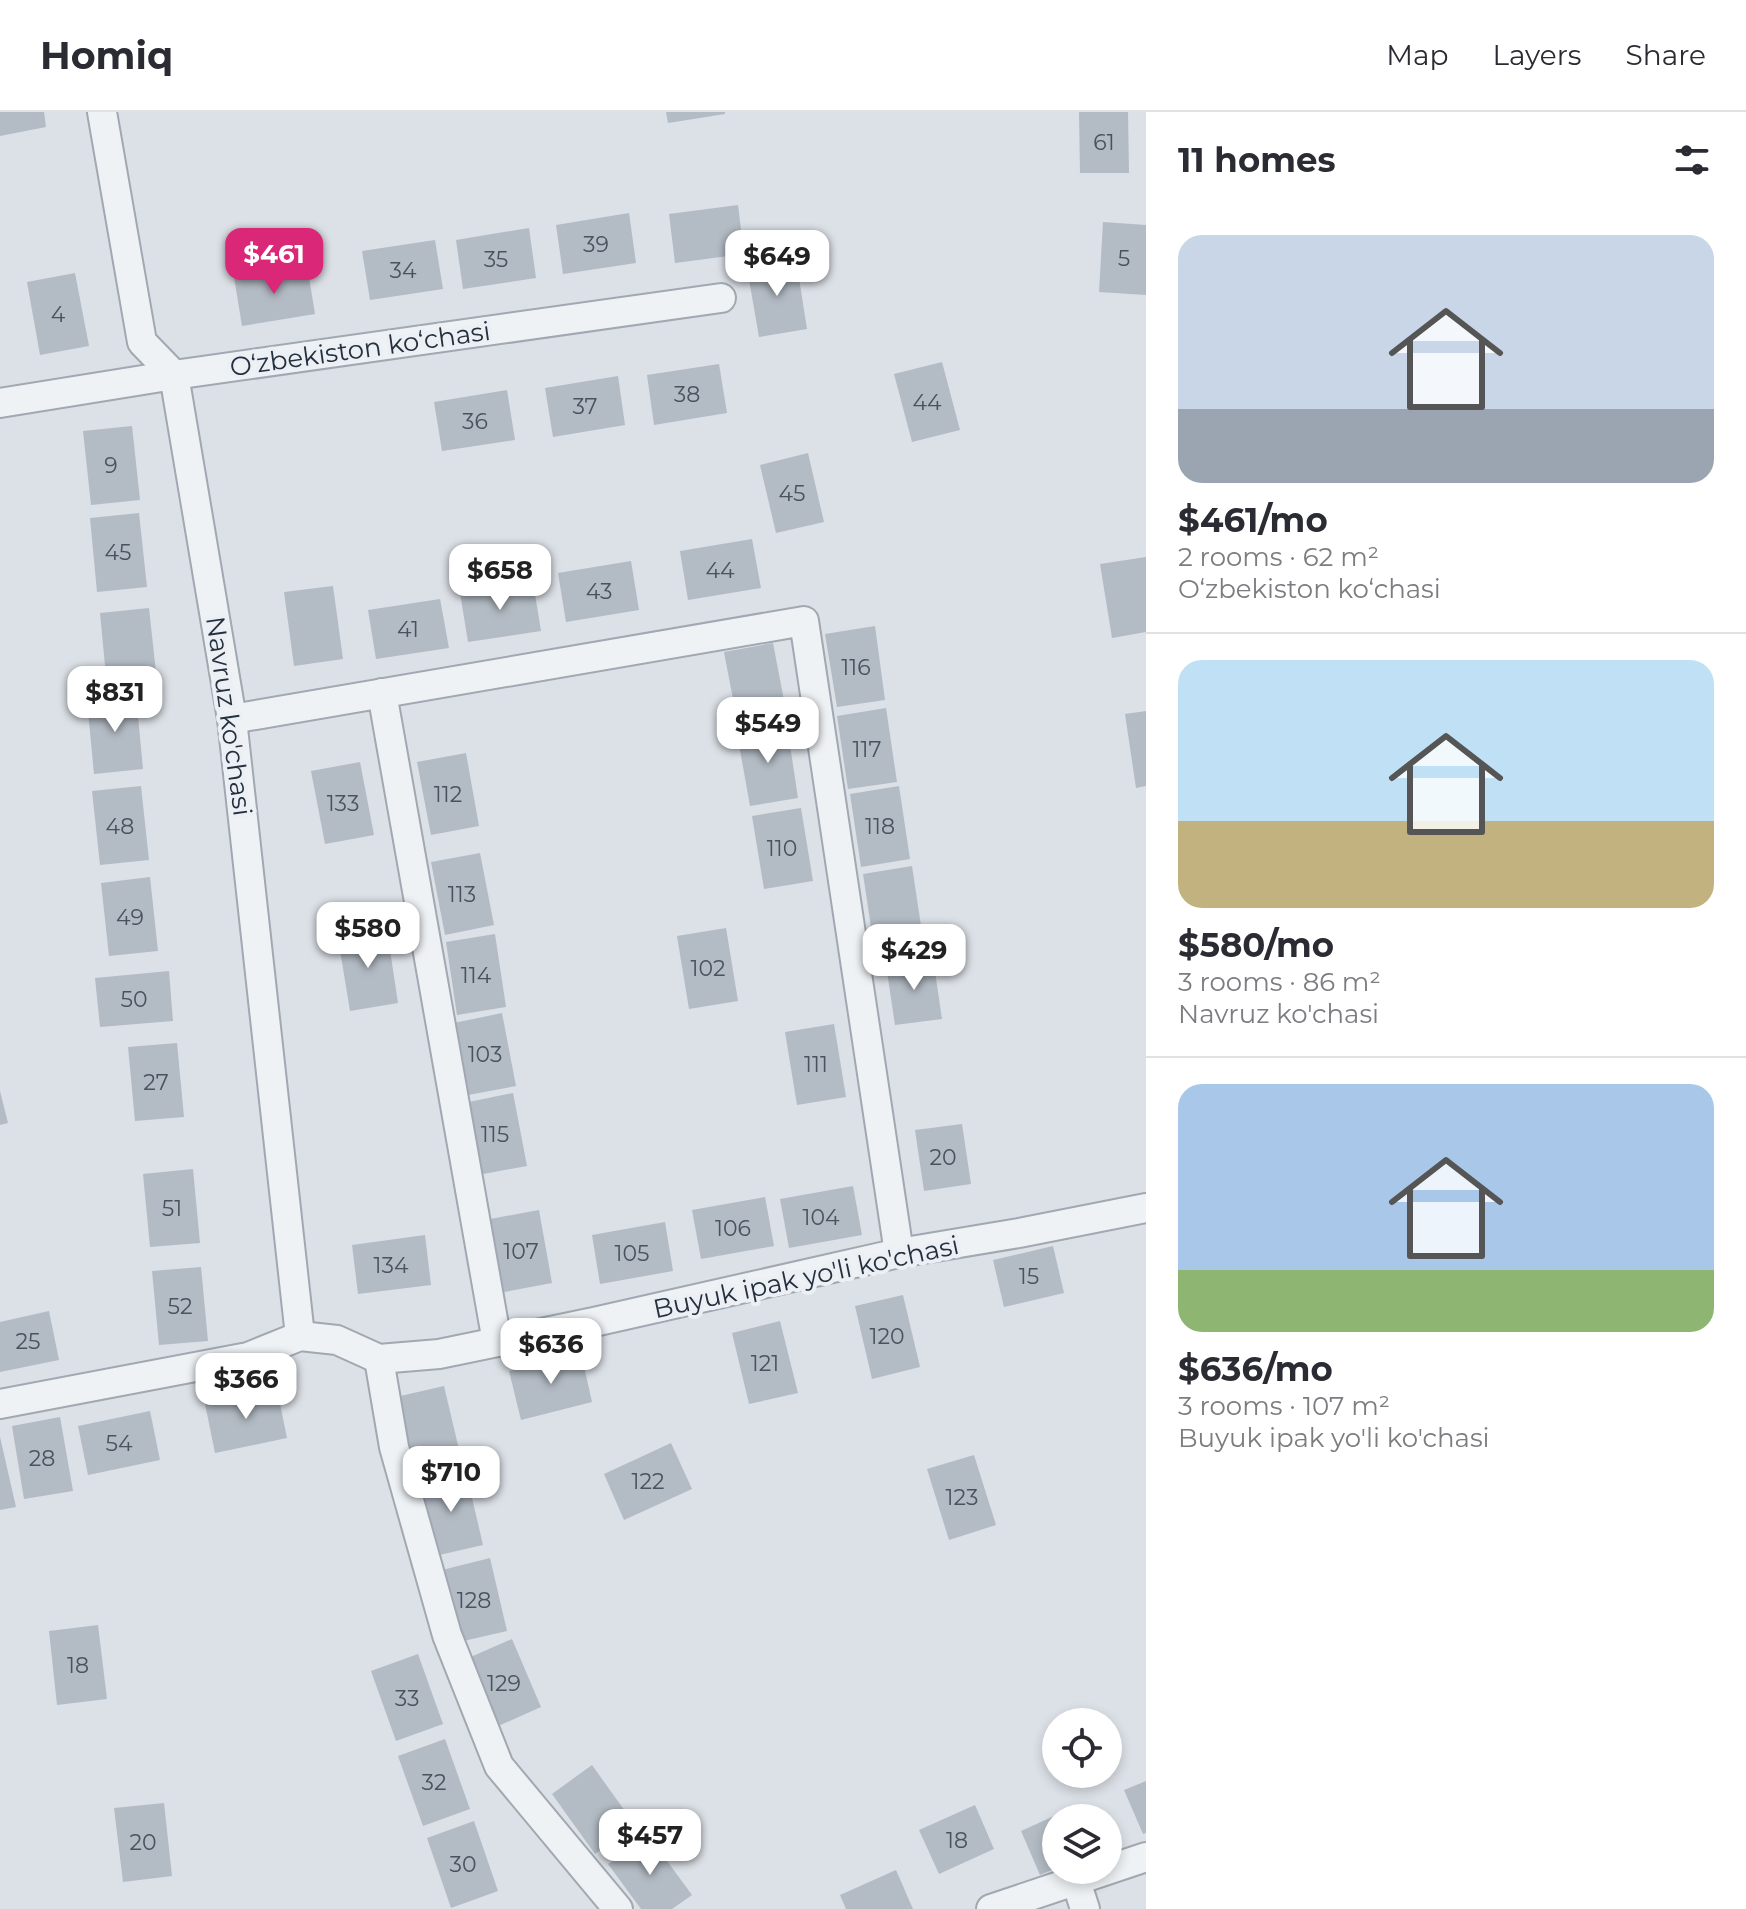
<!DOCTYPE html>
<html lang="en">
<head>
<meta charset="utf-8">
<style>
  body { margin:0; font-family:Montserrat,sans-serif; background:#f2f2f3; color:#2b2b33; height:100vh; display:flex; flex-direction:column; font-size:30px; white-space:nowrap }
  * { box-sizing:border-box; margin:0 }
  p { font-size:26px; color:#7c7c81 }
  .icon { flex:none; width:44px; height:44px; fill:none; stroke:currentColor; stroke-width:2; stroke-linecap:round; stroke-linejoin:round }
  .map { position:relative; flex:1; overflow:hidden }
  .panel { display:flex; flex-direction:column; background:#fff; width:600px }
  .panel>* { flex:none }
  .buttons { position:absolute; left:1042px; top:1596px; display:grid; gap:16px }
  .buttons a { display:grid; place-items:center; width:80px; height:80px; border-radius:50%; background:#fff; box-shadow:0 4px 12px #0003; font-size:40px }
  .price { position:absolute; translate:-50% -68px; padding:0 18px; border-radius:16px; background:#fff; color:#222; font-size:26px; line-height:52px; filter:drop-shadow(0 2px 4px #0008) }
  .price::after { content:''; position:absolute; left:50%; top:48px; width:24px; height:18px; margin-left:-12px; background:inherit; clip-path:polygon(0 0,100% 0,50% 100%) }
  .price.current { background:#db2777; color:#fff }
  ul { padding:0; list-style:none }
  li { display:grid; align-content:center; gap:16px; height:424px; padding:0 32px }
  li+li { border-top:2px solid #e1e1e2 }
  li span { display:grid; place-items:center; height:248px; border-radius:24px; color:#555 }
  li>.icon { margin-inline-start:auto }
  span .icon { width:144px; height:144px; fill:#fffc; stroke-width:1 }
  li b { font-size:34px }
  h2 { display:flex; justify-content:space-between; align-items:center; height:96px; padding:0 32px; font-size:34px }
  header { display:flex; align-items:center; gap:48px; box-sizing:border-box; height:112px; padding:0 40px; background:#fff; border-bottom:2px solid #e1e1e2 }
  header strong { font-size:38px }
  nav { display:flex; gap:44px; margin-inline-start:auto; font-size:28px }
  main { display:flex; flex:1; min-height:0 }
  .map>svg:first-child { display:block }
  .building { fill:#b3bbc4 }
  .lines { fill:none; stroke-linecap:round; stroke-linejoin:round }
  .street-casing { stroke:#a1a8b1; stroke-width:32 }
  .street { stroke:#eff2f5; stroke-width:28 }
  .labels { text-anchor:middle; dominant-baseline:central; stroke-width:8; stroke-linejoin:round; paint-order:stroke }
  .number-label { font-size:22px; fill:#485360 }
  .street-label { font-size:26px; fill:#25303e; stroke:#ecf0f5 }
</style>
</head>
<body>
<header>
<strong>Homiq</strong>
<nav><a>Map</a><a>Layers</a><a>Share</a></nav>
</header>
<main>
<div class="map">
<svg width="1146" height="1797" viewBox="0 0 1146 1797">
  <rect width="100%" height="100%" fill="#dce1e7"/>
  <g class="building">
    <polygon points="0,0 44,0 46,15 0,24"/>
    <polygon points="666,0 725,0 725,2 668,11"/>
    <polygon points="1079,0 1128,0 1129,61 1080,61"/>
    <polygon points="738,93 744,142 675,151 669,102"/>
    <polygon points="629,101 636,151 563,162 556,113"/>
    <polygon points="1103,110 1146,113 1146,183 1099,180"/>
    <polygon points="529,116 536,166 463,177 456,128"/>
    <polygon points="435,128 443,177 370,188 362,139"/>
    <polygon points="796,147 807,217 759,225 747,156"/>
    <polygon points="307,153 315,202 242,214 234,165"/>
    <polygon points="75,161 89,234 40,243 27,170"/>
    <polygon points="942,250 960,318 912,330 894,262"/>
    <polygon points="719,252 727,301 654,313 647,263"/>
    <polygon points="618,264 625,313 553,325 545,276"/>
    <polygon points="507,278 515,328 442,339 434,290"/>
    <polygon points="132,314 140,388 91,393 83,319"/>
    <polygon points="808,341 824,410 776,421 760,353"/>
    <polygon points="139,401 147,475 97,480 90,406"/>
    <polygon points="752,427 761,476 688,488 680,439"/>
    <polygon points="1146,445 1146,520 1112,526 1100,452"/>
    <polygon points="631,449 639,498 566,510 558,461"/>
    <polygon points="533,470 541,519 468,530 460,481"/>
    <polygon points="333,474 343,547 294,554 284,480"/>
    <polygon points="440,487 449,536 376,547 368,498"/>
    <polygon points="149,496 157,570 107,575 100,501"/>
    <polygon points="875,514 885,588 837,595 825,522"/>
    <polygon points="773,531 787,604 738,613 724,540"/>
    <polygon points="136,583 143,657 94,662 87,588"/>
    <polygon points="886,596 897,670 848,677 837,604"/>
    <polygon points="1146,599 1146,674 1136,676 1125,602"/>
    <polygon points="787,613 798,686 750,694 737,621"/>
    <polygon points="466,641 479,714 431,723 417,650"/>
    <polygon points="360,650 374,723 325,732 311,659"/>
    <polygon points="141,674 149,748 100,753 92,679"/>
    <polygon points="899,674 910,747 861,755 850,682"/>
    <polygon points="801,696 813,769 764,777 752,704"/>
    <polygon points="480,741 494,813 445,823 431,750"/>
    <polygon points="912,754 923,827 874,835 863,762"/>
    <polygon points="150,765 158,839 109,844 101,771"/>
    <polygon points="726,816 738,889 689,897 677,824"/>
    <polygon points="387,818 398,891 350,899 338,826"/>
    <polygon points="495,822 506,895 457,903 446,830"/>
    <polygon points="933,846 942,907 895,913 886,853"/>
    <polygon points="169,859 173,909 100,915 95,866"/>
    <polygon points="502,901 516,974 468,983 454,911"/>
    <polygon points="834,912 846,985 797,993 785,920"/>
    <polygon points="177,931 184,1005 135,1009 128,935"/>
    <polygon points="0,979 8,1011 0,1013"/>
    <polygon points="513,981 527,1054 478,1063 464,991"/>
    <polygon points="962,1012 971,1072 924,1079 915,1018"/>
    <polygon points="193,1057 200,1131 150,1135 143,1062"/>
    <polygon points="853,1074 862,1123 789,1136 780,1087"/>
    <polygon points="765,1085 774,1134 701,1147 692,1098"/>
    <polygon points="539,1098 552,1171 504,1180 490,1107"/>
    <polygon points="665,1110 673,1159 600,1172 592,1123"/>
    <polygon points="425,1123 431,1173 358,1182 352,1133"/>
    <polygon points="1053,1134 1064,1181 1004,1195 993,1148"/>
    <polygon points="201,1155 208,1229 159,1233 152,1159"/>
    <polygon points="903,1183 920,1255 872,1267 855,1194"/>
    <polygon points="49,1199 59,1248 0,1260 0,1210"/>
    <polygon points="780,1209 798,1281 749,1292 732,1221"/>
    <polygon points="581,1241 592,1290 521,1308 509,1259"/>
    <polygon points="444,1274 461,1346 413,1357 396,1285"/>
    <polygon points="277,1277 287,1326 215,1341 205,1292"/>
    <polygon points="150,1299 160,1348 88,1363 78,1314"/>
    <polygon points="60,1305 73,1379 24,1387 12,1314"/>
    <polygon points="0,1325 16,1395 0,1398"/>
    <polygon points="671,1331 692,1377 624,1408 604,1362"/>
    <polygon points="974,1343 996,1413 949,1428 927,1357"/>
    <polygon points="466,1360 483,1433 435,1444 418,1372"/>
    <polygon points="490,1446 507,1519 459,1530 442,1458"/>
    <polygon points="98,1513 107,1587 57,1593 49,1519"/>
    <polygon points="512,1527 541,1595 496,1615 466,1547"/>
    <polygon points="418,1542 443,1612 396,1629 371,1559"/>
    <polygon points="445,1627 470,1697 423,1714 398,1644"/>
    <polygon points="592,1653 635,1713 595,1742 552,1682"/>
    <polygon points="1146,1669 1146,1721 1143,1722 1124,1678"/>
    <polygon points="164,1691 172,1764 123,1770 114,1696"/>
    <polygon points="975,1693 994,1737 939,1762 919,1718"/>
    <polygon points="1076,1694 1082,1706 1056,1706 1056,1756 1040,1763 1021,1719"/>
    <polygon points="474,1709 498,1779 451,1796 427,1726"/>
    <polygon points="648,1723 692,1783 672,1797 641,1797 608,1752"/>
    <polygon points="896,1758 913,1797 846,1797 840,1783"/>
  </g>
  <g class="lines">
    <defs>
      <g id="street">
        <polyline points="102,0 142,230 174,263 232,607 300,1224"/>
        <polyline points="0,291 174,263 721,186"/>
        <polyline points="382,581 497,1230"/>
        <polyline points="232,607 804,509 899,1141"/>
        <polyline points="379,1247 394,1335 447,1523 499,1654 618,1797"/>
        <polyline points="0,1292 248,1245 300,1224 337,1228 379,1247 439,1242 594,1210 899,1141 1019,1121 1146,1096"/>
        <polyline points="1076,1769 1085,1797"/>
        <polyline points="991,1797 1146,1745"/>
      </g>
    </defs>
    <use href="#street" class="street-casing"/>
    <use href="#street" class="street"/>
  </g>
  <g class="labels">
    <g class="number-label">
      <text x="1104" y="30">61</text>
      <text x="596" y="132">39</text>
      <text x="1124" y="146">5</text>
      <text x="496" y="147">35</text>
      <text x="403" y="158">34</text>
      <text x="58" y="202">4</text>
      <text x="687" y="282">38</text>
      <text x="927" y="290">44</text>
      <text x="585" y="294">37</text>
      <text x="475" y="309">36</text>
      <text x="111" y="353">9</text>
      <text x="792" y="381">45</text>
      <text x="118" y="440">45</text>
      <text x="720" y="458">44</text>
      <text x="599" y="479">43</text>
      <text x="408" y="517">41</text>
      <text x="856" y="555">116</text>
      <text x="867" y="637">117</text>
      <text x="448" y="682">112</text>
      <text x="343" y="691">133</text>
      <text x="120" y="714">48</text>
      <text x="880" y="714">118</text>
      <text x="782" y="736">110</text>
      <text x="462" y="782">113</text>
      <text x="130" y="805">49</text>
      <text x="708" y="856">102</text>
      <text x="476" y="863">114</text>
      <text x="134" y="887">50</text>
      <text x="485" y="942">103</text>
      <text x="816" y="952">111</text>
      <text x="156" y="970">27</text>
      <text x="495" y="1022">115</text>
      <text x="943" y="1045">20</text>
      <text x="172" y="1096">51</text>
      <text x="821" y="1105">104</text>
      <text x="733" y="1116">106</text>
      <text x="521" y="1139">107</text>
      <text x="632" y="1141">105</text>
      <text x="391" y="1153">134</text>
      <text x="1029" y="1164">15</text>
      <text x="180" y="1194">52</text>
      <text x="887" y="1224">120</text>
      <text x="28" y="1229">25</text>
      <text x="765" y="1251">121</text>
      <text x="119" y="1331">54</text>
      <text x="42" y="1346">28</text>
      <text x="648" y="1369">122</text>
      <text x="962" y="1385">123</text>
      <text x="474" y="1488">128</text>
      <text x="78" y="1553">18</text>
      <text x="504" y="1571">129</text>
      <text x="407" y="1586">33</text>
      <text x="434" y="1670">32</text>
      <text x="957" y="1728">18</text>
      <text x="143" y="1730">20</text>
      <text x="463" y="1752">30</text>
    </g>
    <g class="street-label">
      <text transform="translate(360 237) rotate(-8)">O‘zbekiston ko‘chasi</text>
      <text transform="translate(229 604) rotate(82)">Navruz ko'chasi</text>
      <text transform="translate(806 1165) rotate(-12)">Buyuk ipak yo'li ko'chasi</text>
    </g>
  </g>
</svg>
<div class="buttons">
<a><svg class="icon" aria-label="locate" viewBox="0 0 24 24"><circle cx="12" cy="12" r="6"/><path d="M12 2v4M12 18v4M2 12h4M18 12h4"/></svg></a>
<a><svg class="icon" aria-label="layers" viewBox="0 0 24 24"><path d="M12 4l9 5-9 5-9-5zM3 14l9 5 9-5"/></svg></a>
</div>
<b class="price current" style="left:274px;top:184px">$461</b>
<b class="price" style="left:777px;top:186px">$649</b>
<b class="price" style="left:500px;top:500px">$658</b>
<b class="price" style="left:115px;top:622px">$831</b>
<b class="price" style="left:768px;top:653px">$549</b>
<b class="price" style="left:368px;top:858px">$580</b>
<b class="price" style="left:914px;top:880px">$429</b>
<b class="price" style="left:551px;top:1274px">$636</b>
<b class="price" style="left:246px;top:1309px">$366</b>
<b class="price" style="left:451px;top:1402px">$710</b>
<b class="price" style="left:650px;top:1765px">$457</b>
</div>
<section class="panel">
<h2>11 homes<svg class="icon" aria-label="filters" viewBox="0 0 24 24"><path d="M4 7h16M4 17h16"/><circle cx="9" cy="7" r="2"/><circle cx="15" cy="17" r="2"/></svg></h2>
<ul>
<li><span style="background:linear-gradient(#c9d6e8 70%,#9aa5b1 0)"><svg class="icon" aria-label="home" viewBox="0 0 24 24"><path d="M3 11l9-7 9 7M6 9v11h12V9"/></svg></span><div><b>$461/mo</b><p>2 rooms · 62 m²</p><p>O‘zbekiston ko‘chasi</p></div></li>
<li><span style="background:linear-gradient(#bfe0f5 65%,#c2b280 0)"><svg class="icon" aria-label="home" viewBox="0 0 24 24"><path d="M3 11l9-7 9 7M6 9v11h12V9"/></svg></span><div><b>$580/mo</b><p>3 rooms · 86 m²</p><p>Navruz ko'chasi</p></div></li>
<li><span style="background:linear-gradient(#a9c7e8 75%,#8fb573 0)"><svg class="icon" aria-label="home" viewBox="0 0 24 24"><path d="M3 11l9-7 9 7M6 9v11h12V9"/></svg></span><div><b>$636/mo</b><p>3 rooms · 107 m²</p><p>Buyuk ipak yo'li ko'chasi</p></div></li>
</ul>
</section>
</main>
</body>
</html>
